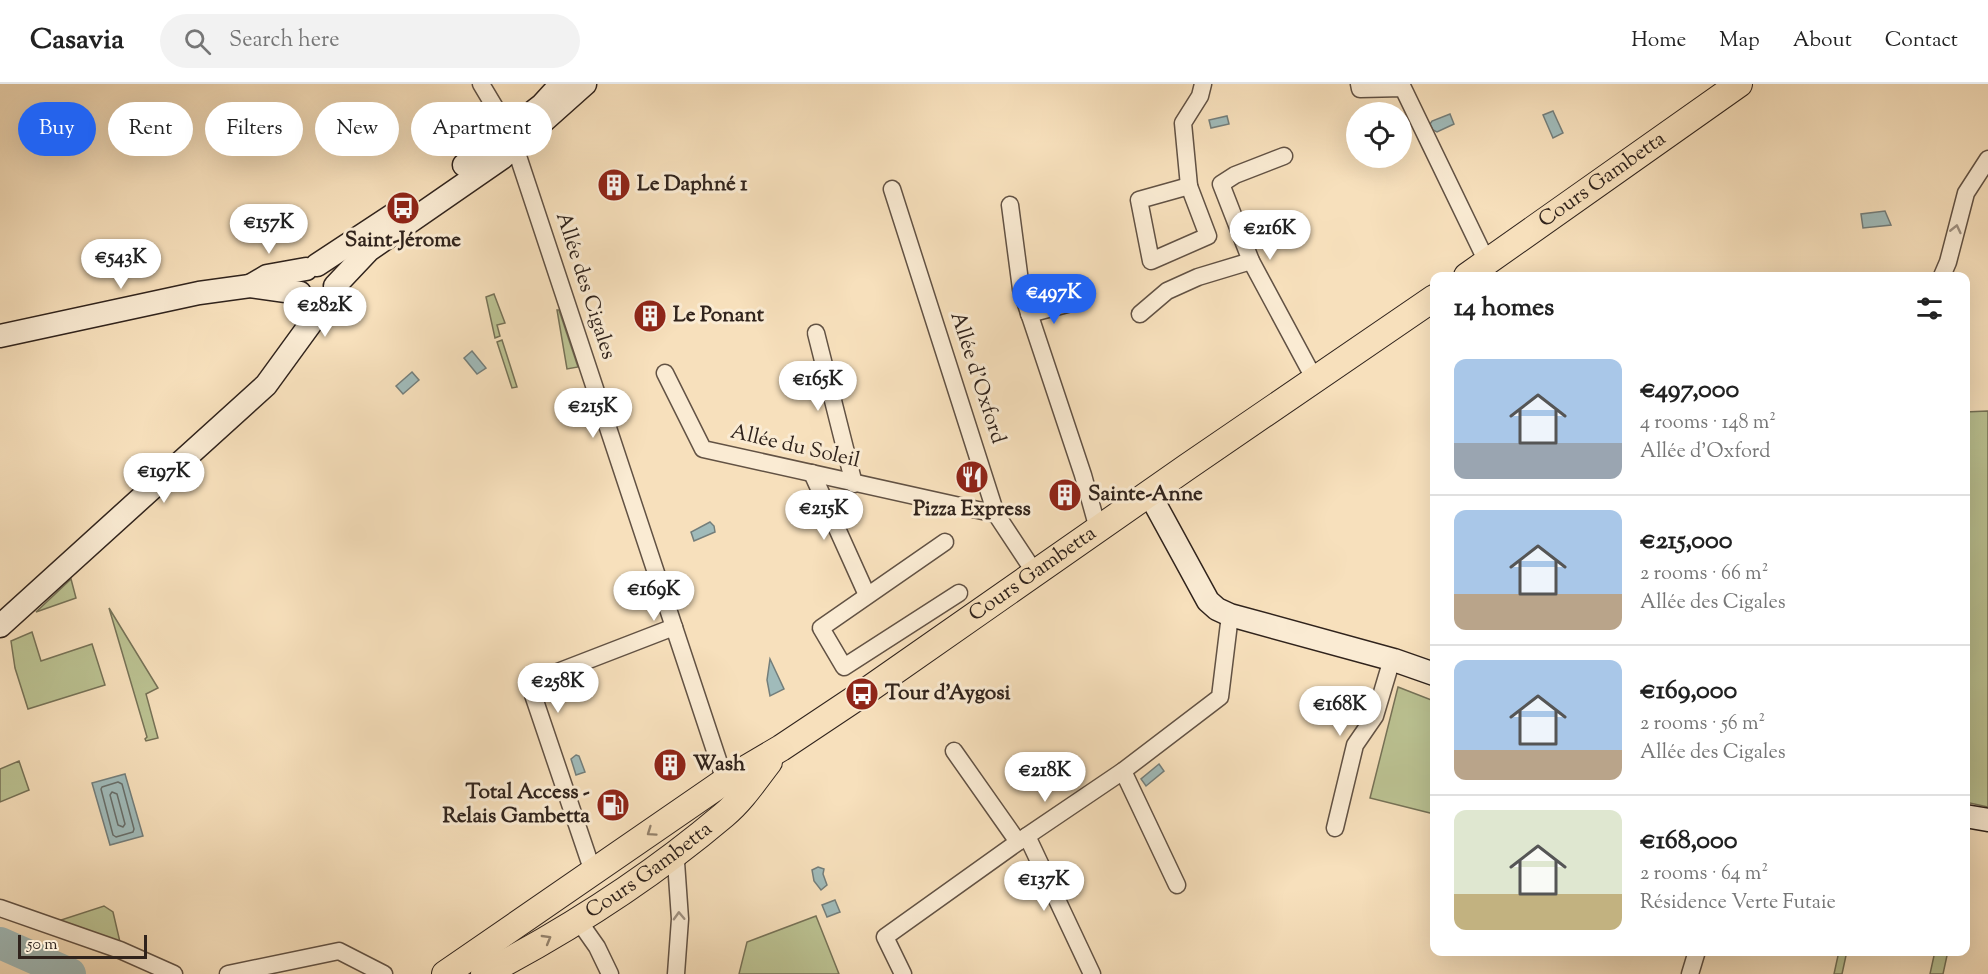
<!DOCTYPE html>
<html lang="en">
<head>
<meta charset="utf-8">
<style>
  body { margin:0; font-family:"Sorts Mill Goudy",serif; background:#f2f2f2; color:#222; height:100vh; display:flex; flex-direction:column; font-size:22px; white-space:nowrap }
  * { box-sizing:border-box; margin:0 }
  p { font-size:20px; color:#767676 }
  .icon { flex:none; width:33px; height:33px; fill:none; stroke:currentColor; stroke-width:2; stroke-linecap:round; stroke-linejoin:round }
  .map { position:relative; flex:1; overflow:hidden }
  .details { position:absolute; left:1430px; top:188px; width:540px; height:684px; display:flex; flex-direction:column; background:#fff; border-radius:12px; box-shadow:0 6px 24px #0002 }
  .details>* { flex:none }
  .hud { position:absolute; left:18px; top:18px; width:570px; height:54px; display:flex; gap:12px }
  .fabs { position:absolute; left:1346px; top:18px; display:grid; gap:12px }
  .fabs a { display:grid; place-items:center; width:66px; height:66px; border-radius:50%; background:#fff; box-shadow:0 6px 24px #0002; font-size:30px }
  .scale { position:absolute; left:18px; bottom:15px; width:129px; box-sizing:border-box; padding-left:6px; border:3px solid #30231c; border-top:0; font-size:16px; line-height:21px; white-space:nowrap; color:#30231c; -webkit-text-stroke:4px #faebd3; paint-order:stroke }
  .price { position:absolute; translate:-50% -51px; padding:0 14px; border-radius:21px; background:#fff; color:#222; font-size:20px; line-height:39px; filter:drop-shadow(0 2px 3px #0008) }
  .price::after { content:''; position:absolute; left:50%; top:36px; width:18px; height:14px; margin-left:-9px; background:inherit; clip-path:polygon(0 0,100% 0,50% 100%) }
  .price.current { background:#2563eb; color:#fff }
  ul { padding:0; list-style:none }
  li { display:flex; align-items:center; gap:18px; height:150px; padding:0 24px }
  li+li { border-top:2px solid #e0e0e0 }
  li span { display:grid; place-items:center; flex:none; width:168px; height:120px; border-radius:12px; color:#555 }
  li>.icon { margin-inline-start:auto }
  span .icon { width:72px; height:72px; fill:#fffc; stroke-width:1 }
  li b { font-size:26px }
  h2 { display:flex; justify-content:space-between; align-items:center; height:72px; padding:0 24px; font-size:26px }
  .chip { padding:0 21px; border-radius:27px; background:#fff; box-shadow:0 6px 24px #0002; font-size:21px; line-height:54px }
  .chip.current { background:#2563eb; color:#fff }
  header { display:flex; align-items:center; gap:36px; box-sizing:border-box; height:84px; padding:0 30px; background:#fff; border-bottom:2px solid #e0e0e0 }
  header strong { font-size:28px }
  nav { display:flex; gap:33px; margin-inline-start:auto; font-size:21px }
  .search { width:420px; height:54px; background:#f2f2f2; display:flex; align-items:center; gap:15px; box-sizing:border-box; padding:0 21px; border-radius:33px; color:#767676; font-size:22px }
  .map>svg:first-child { display:block }
  .green { fill:#bbc292; stroke:#767257; stroke-width:1.5 }
  .water { fill:#a0bbba; stroke:#737e7b; stroke-width:1.5 }
  .lines { fill:none; stroke-linecap:round; stroke-linejoin:round }
  .shore { stroke:#686f6b; stroke-width:1.5 }
  .river { stroke:#a0bbba; stroke-width:32 }
  .street-casing { stroke:#625244; stroke-width:19 }
  .secondary-casing { stroke:#30231c; stroke-width:25 }
  .primary-casing { stroke:#30231c; stroke-width:28 }
  .street { stroke:#faebd3; stroke-width:16 }
  .secondary { stroke:#faebd3; stroke-width:22 }
  .primary { stroke:#f7e0bc; stroke-width:26 }
  .oneway { stroke:#9f9181 }
  .oneway2 { stroke:#94826c }
  .labels { text-anchor:middle; dominant-baseline:central; stroke-width:6; stroke-linejoin:round; paint-order:stroke }
  .street-label { font-size:21px; fill:#30231c; stroke:#faebd3 }
  .poi-label { font-size:21px; font-weight:bold; fill:#30231c; stroke:#faebd3; text-anchor:start }
</style>
</head>
<body>
<header>
<strong>Casavia</strong>
<div class="search"><svg class="icon" aria-label="search" viewBox="0 0 24 24"><circle cx="10" cy="10" r="6"/><path d="M15 15l6 6"/></svg>Search here</div>
<nav><a>Home</a><a>Map</a><a>About</a><a>Contact</a></nav>
</header>
<div class="map">
<svg width="1988" height="890" viewBox="0 0 1988 890">
  <rect width="100%" height="100%" fill="#f7e0bc"/>
  <filter id="stains"><feTurbulence type="fractalNoise" baseFrequency=".00333" numOctaves="4"/><feColorMatrix values="0 0 0 0 .2 0 0 0 0 .09 0 0 0 0 .02 0 0 0 .5 -.17"/></filter>
  <radialGradient id="worn" r=".72"><stop offset=".6" stop-color="#630" stop-opacity="0"/><stop offset="1" stop-color="#630" stop-opacity=".3"/></radialGradient>
  <g class="green">
    <polygon points="494,210 505,239 497,241 500,252 495,254 486,213"/>
    <polygon points="557,226 559,226 578,283 567,285"/>
    <polygon points="502,256 517,303 512,304 497,258"/>
    <polygon points="1988,327 1988,723 1965,718 1965,328"/>
    <polygon points="71,495 76,514 36,528"/>
    <polygon points="109,524 158,604 146,610 158,654 146,657 145,655 147,653"/>
    <polygon points="32,548 41,577 92,560 105,601 28,625 15,584 11,557"/>
    <polygon points="1398,603 1434,617 1434,730 1370,714"/>
    <polygon points="19,677 29,706 0,718 0,685"/>
    <polygon points="104,822 113,828 120,858 58,837"/>
    <polygon points="816,832 839,890 739,890 747,858"/>
    <polygon points="1839,867 1847,867 1842,890 1834,890"/>
    <polygon points="1935,867 1948,867 1943,890 1930,890"/>
  </g>
  <g class="water">
    <polygon points="1553,27 1563,49 1553,54 1543,31"/>
    <polygon points="1450,30 1454,40 1437,48 1433,46 1430,40 1432,37"/>
    <polygon points="1227,32 1229,40 1211,44 1209,36"/>
    <polygon points="1885,127 1891,141 1863,144 1861,130"/>
    <polygon points="472,267 486,284 477,290 464,274"/>
    <polygon points="412,288 419,296 403,310 396,302"/>
    <polygon points="710,438 714,442 715,448 694,457 691,448"/>
    <polygon points="770,575 784,605 770,612 767,596"/>
    <polygon points="576,671 579,672 585,688 576,691 571,675"/>
    <polygon points="1159,680 1164,687 1146,702 1141,695"/>
    <polygon points="125,690 143,752 110,761 92,699"/>
    <polygon points="818,783 824,785 823,790 827,801 821,806 814,797 812,786"/>
    <polygon points="835,816 840,828 827,833 822,821"/>
  </g>
  <g class="lines">
    <g class="shore">
      <polygon points="118,698 122,700 134,745 133,748 116,753 113,751 101,705 102,703"/>
      <polygon points="112,708 117,710 125,740 123,743 118,741 110,711"/>
    </g>
    <polyline class="river" points="0,859 70,890"/>
    <defs>
      <g id="street">
        <polyline points="481,0 509,47 515,63 725,697"/>
        <polyline points="1359,0 1360,5 1403,4 1487,178"/>
        <polyline points="1284,72 1235,91 1221,100 1251,177 1315,296"/>
        <polygon points="1189,102 1208,152 1151,177 1139,116"/>
        <polyline points="1189,102 1183,39 1200,12 1203,0"/>
        <polyline points="892,105 996,430 1035,489"/>
        <polyline points="1010,121 1021,205 1083,391 1098,445"/>
        <polyline points="1942,192 1948,178 1966,109 1988,75"/>
        <polyline points="1029,230 1071,219"/>
        <polyline points="1140,230 1167,207 1198,193 1251,177"/>
        <polyline points="816,249 854,400"/>
        <polyline points="665,289 703,365 996,430"/>
        <polyline points="812,389 867,511"/>
        <polyline points="945,458 821,544 844,583 959,509"/>
        <polyline points="954,667 1018,758"/>
        <polyline points="1123,687 1177,801"/>
        <polyline points="1335,744 1355,661 1375,632 1392,575"/>
        <polyline points="1027,752 1092,890"/>
        <polyline points="593,788 529,599 674,543"/>
        <polyline points="0,824 120,866 174,890"/>
        <polyline points="578,836 597,863 610,890"/>
        <polyline points="228,890 339,867 384,890"/>
        <polyline points="676,890 680,835 676,778 683,764"/>
        <polyline points="903,890 885,853 1018,758 1123,687 1220,613 1230,531"/>
        <polyline points="1690,890 1697,867"/>
      </g>
      <g id="secondary">
        <polyline points="464,81 542,21 561,0"/>
        <polyline points="317,181 393,131"/>
        <polyline points="250,202 267,192 306,185"/>
        <polyline points="335,202 369,166 502,74 585,0"/>
        <polyline points="0,252 199,209 250,202 300,209"/>
        <polyline points="1149,409 1208,517 1217,525 1230,531 1394,576 1434,590"/>
        <polyline points="0,542 266,301 314,235 323,218"/>
        <polyline points="1965,732 1988,736"/>
      </g>
      <g id="primary">
        <path id="s1" d="M1467,192L1739,0"/>
        <path id="s2" d="M445,890L725,697L781,664L862,610L1187,383L1434,214"/>
        <path id="s3" d="M484,890C568,846 652,792 724,731C742,716 755,696 769,678"/>
      </g>
    </defs>
    <use href="#street" class="street-casing"/>
    <use href="#secondary" class="secondary-casing"/>
    <use href="#primary" class="primary-casing"/>
    <use href="#street" class="street"/>
    <use href="#secondary" class="secondary"/>
    <use href="#primary" class="primary"/>
  </g>
  <defs><path id="oneway-chevron" d="M-2-3.5L2.5 0L-2 3.5" fill="none" stroke-width="1.6" stroke-linecap="round" stroke-linejoin="round" transform="scale(1.5)"/></defs>
  <g class="oneway">
    <use href="#oneway-chevron" transform="translate(1956 145) rotate(-77)"/>
    <use href="#oneway-chevron" transform="translate(679 832) rotate(-92)"/>
  </g>
  <g class="oneway2">
    <use href="#oneway-chevron" transform="translate(651 748) rotate(145)"/>
    <use href="#oneway-chevron" transform="translate(547 855) rotate(-30)"/>
  </g>
  <defs>
    <symbol id="building-disc" viewBox="-11 -11 22 22"><circle r="9.5" fill="#8f2418" stroke="#faebd3"/><path d="M-4-6H4V6H1V3H-1V6H-4ZM-2.5-4.3h1.7v1.8h-1.7ZM.8-4.3h1.7v1.8H.8ZM-2.5-1h1.7V.8h-1.7ZM.8-1h1.7V.8H.8Z" fill="#fff"/></symbol>
    <symbol id="bus-disc" viewBox="-11 -11 22 22"><circle r="9.5" fill="#8f2418" stroke="#faebd3"/><path d="M-5-6H5V4H4V6H2V4H-2V6H-4V4H-5ZM-3.5-4V0h7V-4ZM-3.5 1.2v1.5H-2V1.2ZM2 1.2v1.5H3.5V1.2Z" fill="#fff"/></symbol>
    <symbol id="restaurant-disc" viewBox="-11 -11 22 22"><circle r="9.5" fill="#8f2418" stroke="#faebd3"/><path d="M-5-6h1v4h1v-4h1v4h1v-4h1v5L-1.5 .5V6h-2V.5L-5-1ZM5-6V6H3V1.5H1.5Q1.5-4 5-6Z" fill="#fff"/></symbol>
    <symbol id="fuel-disc" viewBox="-11 -11 22 22"><circle r="9.5" fill="#8f2418" stroke="#faebd3"/><path d="M-5.5-6h7V0h2V4h1.3V-2.5L3-4.5l.8-.8L6-3V5H2.5V1h-1V6h-7ZM-4.2-4.7v3.2H.2V-4.7Z" fill="#fff"/></symbol>
  </defs>
  <g fill-rule="evenodd">
    <use href="#building-disc" x="595" y="82" width="38" height="38"/>
    <use href="#bus-disc" x="384" y="105" width="38" height="38"/>
    <use href="#building-disc" x="631" y="213" width="38" height="38"/>
    <use href="#restaurant-disc" x="953" y="374" width="38" height="38"/>
    <use href="#building-disc" x="1046" y="392" width="38" height="38"/>
    <use href="#bus-disc" x="843" y="591" width="38" height="38"/>
    <use href="#building-disc" x="651" y="662" width="38" height="38"/>
    <use href="#fuel-disc" x="594" y="702" width="38" height="38"/>
  </g>
  <g class="labels">
    <g class="street-label">
      <text stroke="none"><textPath href="#s1" startOffset="166">Cours Gambetta</textPath></text>
      <text transform="translate(585 202) rotate(72)">Allée des Cigales</text>
      <text transform="translate(977 294) rotate(72)">Allée d'Oxford</text>
      <text transform="translate(795 363) rotate(13)">Allée du Soleil</text>
      <text stroke="none"><textPath href="#s2" startOffset="711">Cours Gambetta</textPath></text>
      <text stroke="none"><textPath href="#s3" startOffset="195">Cours Gambetta</textPath></text>
    </g>
    <g class="poi-label">
      <text x="637" y="101">Le Daphné 1</text>
      <text x="403" y="157" text-anchor="middle">Saint-Jérome</text>
      <text x="673" y="232">Le Ponant</text>
      <text x="1088" y="411">Sainte-Anne</text>
      <text x="972" y="426" text-anchor="middle">Pizza Express</text>
      <text x="885" y="610">Tour d'Aygosi</text>
      <text x="693" y="681">Wash</text>
      <text x="590" y="709" text-anchor="end">Total Access -<tspan x="590" dy="24">Relais Gambetta</tspan></text>
    </g>
  </g>
  <rect width="100%" height="100%" filter="url(#stains)"/>
  <rect width="100%" height="100%" fill="url(#worn)"/>
</svg>
<div class="fabs">
<a><svg class="icon" aria-label="locate" viewBox="0 0 24 24"><circle cx="12" cy="12" r="6"/><path d="M12 2v4M12 18v4M2 12h4M18 12h4"/></svg></a>
</div>
<div class="scale">50 m</div>
<b class="price" style="left:269px;top:171px">€157K</b>
<b class="price" style="left:1270px;top:177px">€216K</b>
<b class="price" style="left:121px;top:206px">€543K</b>
<b class="price current" style="left:1054px;top:241px">€497K</b>
<b class="price" style="left:325px;top:254px">€282K</b>
<b class="price" style="left:818px;top:328px">€165K</b>
<b class="price" style="left:593px;top:355px">€215K</b>
<b class="price" style="left:164px;top:420px">€197K</b>
<b class="price" style="left:824px;top:457px">€215K</b>
<b class="price" style="left:654px;top:538px">€169K</b>
<b class="price" style="left:558px;top:630px">€258K</b>
<b class="price" style="left:1340px;top:653px">€168K</b>
<b class="price" style="left:1045px;top:719px">€218K</b>
<b class="price" style="left:1044px;top:828px">€137K</b>
<div class="hud">
<a class="chip current">Buy</a>
<a class="chip">Rent</a>
<a class="chip">Filters</a>
<a class="chip">New</a>
<a class="chip">Apartment</a>
</div>
<section class="details">
<h2>14 homes<svg class="icon" aria-label="filters" viewBox="0 0 24 24"><path d="M4 7h16M4 17h16"/><circle cx="9" cy="7" r="2"/><circle cx="15" cy="17" r="2"/></svg></h2>
<ul>
<li><span style="background:linear-gradient(#a9c7e8 70%,#9aa5b1 0)"><svg class="icon" aria-label="home" viewBox="0 0 24 24"><path d="M3 11l9-7 9 7M6 9v11h12V9"/></svg></span><div><b>€497,000</b><p>4 rooms · 148 m²</p><p>Allée d'Oxford</p></div></li>
<li><span style="background:linear-gradient(#a9c7e8 70%,#b9a48a 0)"><svg class="icon" aria-label="home" viewBox="0 0 24 24"><path d="M3 11l9-7 9 7M6 9v11h12V9"/></svg></span><div><b>€215,000</b><p>2 rooms · 66 m²</p><p>Allée des Cigales</p></div></li>
<li><span style="background:linear-gradient(#a9c7e8 75%,#b9a48a 0)"><svg class="icon" aria-label="home" viewBox="0 0 24 24"><path d="M3 11l9-7 9 7M6 9v11h12V9"/></svg></span><div><b>€169,000</b><p>2 rooms · 56 m²</p><p>Allée des Cigales</p></div></li>
<li><span style="background:linear-gradient(#dfe7d0 70%,#c2b280 0)"><svg class="icon" aria-label="home" viewBox="0 0 24 24"><path d="M3 11l9-7 9 7M6 9v11h12V9"/></svg></span><div><b>€168,000</b><p>2 rooms · 64 m²</p><p>Résidence Verte Futaie</p></div></li>
</ul>
</section>
</div>
</body>
</html>
